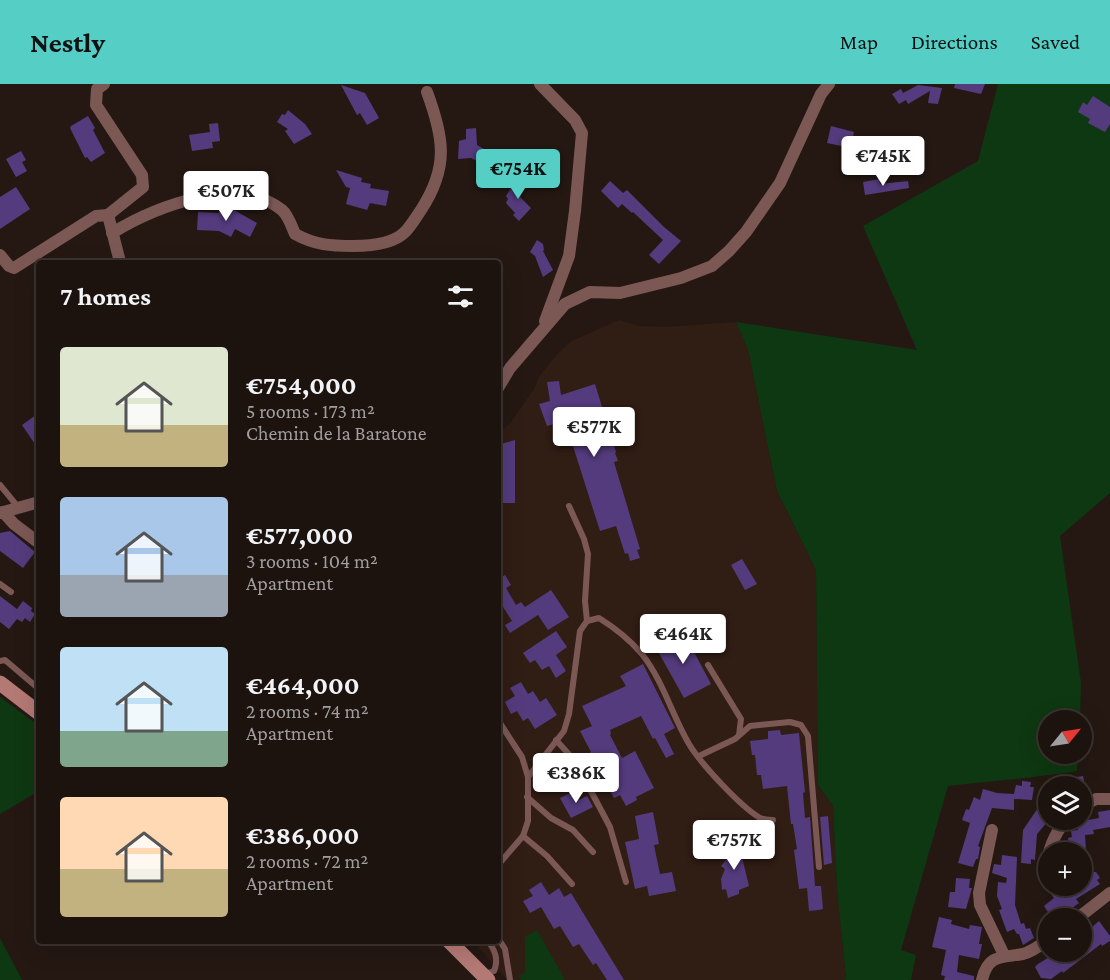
<!DOCTYPE html>
<html lang="en">
<head>
<meta charset="utf-8">
<style>
  body { margin:0; font-family:"Crimson Pro",serif; background:#29201c; color:#f1f3f6; height:100vh; display:flex; flex-direction:column; font-size:22px; white-space:nowrap }
  * { box-sizing:border-box; margin:0 }
  p { font-size:20px; color:#a09e9e }
  .icon { flex:none; width:33px; height:33px; fill:none; stroke:currentColor; stroke-width:2; stroke-linecap:round; stroke-linejoin:round }
  .map { position:relative; flex:1; overflow:hidden }
  .sheet { position:absolute; left:36px; top:176px; width:465px; height:684px; display:flex; flex-direction:column; background:#1c120e; border-radius:6px; box-shadow:0 6px 24px #0002,0 0 0 2px #3a322e }
  .sheet>* { flex:none }
  .needle { width:39px; rotate:60deg }
  .fabs { position:absolute; left:1038px; top:626px; display:grid; gap:12px }
  .fabs a { display:grid; place-items:center; width:54px; height:54px; border-radius:50%; background:#1c120e; box-shadow:0 6px 24px #0002,0 0 0 2px #3a322e; font-size:30px }
  .price { position:absolute; translate:-50% -51px; padding:0 14px; border-radius:6px; background:#fff; color:#222; font-size:20px; line-height:39px; filter:drop-shadow(0 2px 3px #0008) }
  .price::after { content:''; position:absolute; left:50%; top:36px; width:18px; height:14px; margin-left:-9px; background:inherit; clip-path:polygon(0 0,100% 0,50% 100%) }
  .price.on { background:#55cec5; color:#111 }
  ul { padding:0; list-style:none }
  li { display:flex; align-items:center; gap:18px; height:150px; padding:0 24px }
  li span { display:grid; place-items:center; flex:none; width:168px; height:120px; border-radius:6px; color:#555 }
  li>.icon { margin-inline-start:auto }
  span .icon { width:72px; height:72px; fill:#fffc; stroke-width:1 }
  li b { font-size:26px }
  h2 { display:flex; justify-content:space-between; align-items:center; height:72px; padding:0 24px; font-size:26px }
  header { display:flex; align-items:center; gap:36px; box-sizing:border-box; height:84px; padding:0 30px; background:#55cec5; color:#111 }
  header strong { font-size:28px }
  nav { display:flex; gap:33px; margin-inline-start:auto; font-size:21px }
  .map>svg:first-child { display:block }
  .built { fill:#301d14 }
  .green { fill:#0e3811 }
  .building { fill:#543b7d }
  .lines { fill:none; stroke-linecap:round; stroke-linejoin:round }
  .service { stroke:#7c5855; stroke-width:6 }
  .minor { stroke:#7c5855; stroke-width:12 }
  .secondary { stroke:#b37975; stroke-width:15 }
</style>
</head>
<body>
<header>
<strong>Nestly</strong>
<nav><a>Map</a><a>Directions</a><a>Saved</a></nav>
</header>
<div class="map">
<svg width="1110" height="896" viewBox="0 0 1110 896">
  <rect width="100%" height="100%" fill="#251813"/>
  <polygon class="built" points="619,236 638,242 667,243 736,238 748,266 777,407 816,486 818,701 833,722 837,806 846,894 844,896 507,896 473,857 498,856 498,350 511,338 534,305 539,293 557,270 572,257"/>
  <g class="green">
    <path d="M998,0H1110V409L1060,452L1081,599L1080,636H1048V669H1078L1077,687C1034,694 991,697 948,702L901,866L916,871L911,896H844L846,894L837,806L833,722L818,701L816,486L777,407L748,266L736,238L917,266L863,142L978,77Z"/>
    <polygon points="0,613 39,642 39,707 0,730"/>
    <polygon points="537,846 565,896 521,896 519,892 525,888 525,853"/>
    <polygon points="0,854 22,896 0,896"/>
  </g>
  <g class="building">
    <polygon points="955,0 985,0 981,10 954,4"/>
    <polygon points="341,1 365,9 379,34 367,41 360,29 357,31"/>
    <polygon points="918,1 942,4 938,20 928,19 930,7 908,20 906,16 899,20 892,10 901,5 903,9"/>
    <polygon points="1093,12 1110,23 1110,40 1105,48 1088,39 1090,35 1078,28 1083,18 1087,21"/>
    <polygon points="288,26 305,40 312,50 294,60 285,47 288,45 277,38 282,30 285,31"/>
    <polygon points="88,32 95,44 93,46 105,69 91,78 87,73 85,74 70,44 71,42"/>
    <polygon points="218,39 220,57 212,58 213,64 192,67 189,51 210,48 209,40"/>
    <polygon points="831,42 854,48 851,64 827,59"/>
    <polygon points="476,44 477,61 491,69 485,81 471,74 458,75 459,57 466,55 466,45"/>
    <polygon points="21,67 26,76 22,78 27,87 16,93 6,75"/>
    <polygon points="336,86 362,94 361,98 371,100 370,104 389,107 386,122 370,119 367,126 346,120 350,104 346,103"/>
    <polygon points="517,94 527,101 520,113 531,124 519,137 513,131 515,129 506,119 508,115 506,112"/>
    <polygon points="879,95 880,100 908,97 909,104 865,111 863,98"/>
    <polygon points="610,97 623,109 627,106 664,143 681,157 659,180 649,171 663,156 633,128 632,129 622,120 618,124 601,107"/>
    <polygon points="16,103 30,125 0,145 0,113"/>
    <polygon points="220,122 227,122 257,139 250,153 235,145 231,153 219,147 197,146 198,128 219,129"/>
    <polygon points="537,156 543,160 544,166 543,167 553,186 543,193 535,172 530,168"/>
    <polygon points="559,297 561,311 595,300 616,368 615,369 618,377 614,378 640,465 637,466 640,474 630,477 628,469 625,470 616,442 600,447 565,337 547,342 539,320 550,317 547,298"/>
    <polygon points="36,331 39,337 39,366 22,341"/>
    <polygon points="515,356 515,419 501,419 501,360"/>
    <polygon points="10,447 35,468 23,484 0,467 0,449"/>
    <polygon points="742,475 757,500 745,506 731,481"/>
    <polygon points="505,491 511,501 506,504 516,521 521,518 525,523 551,506 569,533 548,546 538,531 510,549 505,541 512,537 498,515 498,492 500,494"/>
    <polygon points="0,512 17,525 23,517 32,524 31,527 35,530 30,538 25,534 22,538 17,535 9,545 0,538"/>
    <polygon points="556,547 567,563 556,571 566,587 556,594 549,582 542,586 535,576 530,579 523,569"/>
    <polygon points="683,547 711,600 684,614 655,562"/>
    <polygon points="643,580 675,644 664,650 674,670 666,674 655,654 653,655 641,632 610,646 611,650 610,651 622,674 635,667 654,704 636,713 637,716 626,722 620,711 614,714 602,691 597,694 586,671 591,668 580,647 592,642 582,622 626,602 620,592"/>
    <polygon points="521,598 528,610 533,607 540,618 546,614 557,631 535,645 528,634 523,637 517,627 511,630 505,618 515,612 510,604"/>
    <polygon points="780,646 781,651 799,649 805,708 803,709 805,734 810,733 815,802 821,802 823,825 819,826 809,827 807,804 799,805 794,766 797,765 793,740 791,740 787,702 763,705 761,691 757,691 755,671 752,671 750,657 768,655 768,647"/>
    <polygon points="1083,692 1085,702 1054,702 1053,697"/>
    <polygon points="1022,697 1031,698 1030,703 1034,703 1032,716 1014,715 1014,726 992,724 978,762 980,763 978,775 976,775 973,783 958,779 970,739 962,736 966,725 969,726 974,713 980,716 983,705 997,709 1014,710 1016,701 1022,702"/>
    <polygon points="574,707 579,716 587,712 593,723 571,734 560,714"/>
    <polygon points="1048,709 1048,737 1037,750 1035,776 1031,775 1031,780 1021,779 1023,746"/>
    <polygon points="1110,726 1110,743 1093,746 1094,750 1085,751 1086,767 1070,768 1068,754 1072,753 1071,747 1078,746 1077,738 1099,734 1098,728"/>
    <polygon points="653,728 659,760 654,761 660,790 672,788 676,807 649,812 647,802 635,805 625,758 639,755 635,732"/>
    <polygon points="828,732 832,779 824,781 820,733"/>
    <polygon points="732,759 739,761 749,802 739,806 739,810 728,814 726,805 722,806 721,795 725,785 721,782 726,776 720,771"/>
    <polygon points="1002,771 1017,773 1015,821 1021,840 1024,839 1026,845 1030,844 1034,854 1023,861 1019,850 1017,850 1014,845 1007,848 999,826 1002,825 997,812 998,798 1006,799 1007,794 992,789 994,780 1001,781"/>
    <polygon points="1087,782 1091,788 1096,788 1100,794 1097,796 1100,800 1076,815 1079,819 1058,834 1052,834 1044,822 1054,814 1051,810 1064,801 1082,801 1082,786"/>
    <polygon points="956,794 970,795 969,804 972,804 966,825 948,823 950,808 955,808"/>
    <polygon points="541,798 549,811 559,804 564,813 571,809 624,896 607,896 596,879 593,881 579,860 573,863 560,842 554,845 541,823 530,829 523,817 533,812 529,806"/>
    <polygon points="939,833 952,836 951,840 969,845 970,841 982,843 979,860 982,860 979,875 959,871 957,888 974,892 974,896 944,896 945,892 941,891 946,866 932,863"/>
    <polygon points="1099,837 1110,852 1110,857 1102,862 1101,860 1063,889 1062,887 1051,895 1041,894 1035,883 1038,880 1059,867 1082,867 1082,852"/>
  </g>
  <g class="lines">
    <g class="service">
      <polyline points="0,401 18,423"/>
      <polyline points="569,422 584,455 588,470 585,517 587,537"/>
      <polyline points="0,500 11,508"/>
      <polyline points="0,577 5,576 39,605"/>
      <polyline points="708,581 741,635 739,651"/>
      <polyline points="498,636 522,673 528,693"/>
      <polyline points="556,656 575,677 610,743 626,798"/>
      <polyline points="699,672 735,655 750,642 790,638 801,641 808,652 819,783"/>
      <polyline points="527,713 551,734 573,746 593,768"/>
      <polyline points="523,752 547,772 572,800"/>
      <path d="M498,781L523,752L528,737V693L564,647L569,630L580,547L587,537L599,534C615,544 630,556 642,570C663,597 672,631 689,660C701,680 740,722 760,734C764,736 768,736 773,736"/>
      <polyline points="498,854 505,865 510,896"/>
      <path d="M485,890L494,887C499,875 495,866 487,856"/>
    </g>
    <g class="minor">
      <polyline points="104,0 97,5 96,21 142,91 143,103 108,131"/>
      <polyline points="540,0 575,36 582,49 575,127 569,172 545,237"/>
      <polyline points="108,131 120,178"/>
      <path d="M112,149C155,123 237,90 282,126C288,131 292,143 295,150C315,161 331,162 353,162C369,162 393,160 405,148C411,142 416,133 421,126C449,83 444,54 427,8"/>
      <polyline points="0,171 9,182 14,184 96,132 108,131"/>
      <polyline points="498,304 510,284 565,220 590,208 620,209 681,194 712,182 729,167 746,148 780,99 821,10 829,0"/>
      <polyline points="3,428 14,440 39,459"/>
      <polyline points="0,429 39,418"/>
      <polyline points="1082,722 1096,715 1110,715"/>
      <polyline points="992,746 979,809 980,821 1004,871"/>
      <path d="M1045,788C1048,767 1053,751 1067,735"/>
      <polyline points="1078,834 1110,809"/>
      <path d="M982,896C988,870 1001,874 1023,870C1031,868 1041,861 1048,856"/>
    </g>
    <g class="secondary">
      <polyline points="0,599 39,629"/>
      <polyline points="448,856 488,896"/>
    </g>
  </g>
</svg>
<div class="fabs">
<a><svg class="needle" viewBox="-14 -14 28 28"><path d="M0-13l5 13h-10z" fill="#e53935"/><path d="M0 13l5-13h-10z" fill="#a09e9e"/></svg></a>
<a><svg class="icon" aria-label="layers" viewBox="0 0 24 24"><path d="M12 4l9 5-9 5-9-5zM3 14l9 5 9-5"/></svg></a>
<a>+</a>
<a>−</a>
</div>
<b class="price" style="left:883px;top:103px">€745K</b>
<b class="price on" style="left:518px;top:116px">€754K</b>
<b class="price" style="left:226px;top:138px">€507K</b>
<b class="price" style="left:594px;top:374px">€577K</b>
<b class="price" style="left:683px;top:581px">€464K</b>
<b class="price" style="left:576px;top:720px">€386K</b>
<b class="price" style="left:734px;top:787px">€757K</b>
<section class="sheet">
<h2>7 homes<svg class="icon" aria-label="filters" viewBox="0 0 24 24"><path d="M4 7h16M4 17h16"/><circle cx="9" cy="7" r="2"/><circle cx="15" cy="17" r="2"/></svg></h2>
<ul>
<li><span style="background:linear-gradient(#dfe7d0 65%,#c2b280 0)"><svg class="icon" aria-label="home" viewBox="0 0 24 24"><path d="M3 11l9-7 9 7M6 9v11h12V9"/></svg></span><div><b>€754,000</b><p>5 rooms · 173 m²</p><p>Chemin de la Baratone</p></div></li>
<li><span style="background:linear-gradient(#a9c7e8 65%,#9aa5b1 0)"><svg class="icon" aria-label="home" viewBox="0 0 24 24"><path d="M3 11l9-7 9 7M6 9v11h12V9"/></svg></span><div><b>€577,000</b><p>3 rooms · 104 m²</p><p>Apartment</p></div></li>
<li><span style="background:linear-gradient(#bfe0f5 70%,#7fa58c 0)"><svg class="icon" aria-label="home" viewBox="0 0 24 24"><path d="M3 11l9-7 9 7M6 9v11h12V9"/></svg></span><div><b>€464,000</b><p>2 rooms · 74 m²</p><p>Apartment</p></div></li>
<li><span style="background:linear-gradient(#ffd9b3 60%,#c2b280 0)"><svg class="icon" aria-label="home" viewBox="0 0 24 24"><path d="M3 11l9-7 9 7M6 9v11h12V9"/></svg></span><div><b>€386,000</b><p>2 rooms · 72 m²</p><p>Apartment</p></div></li>
</ul>
</section>
</div>
</body>
</html>
